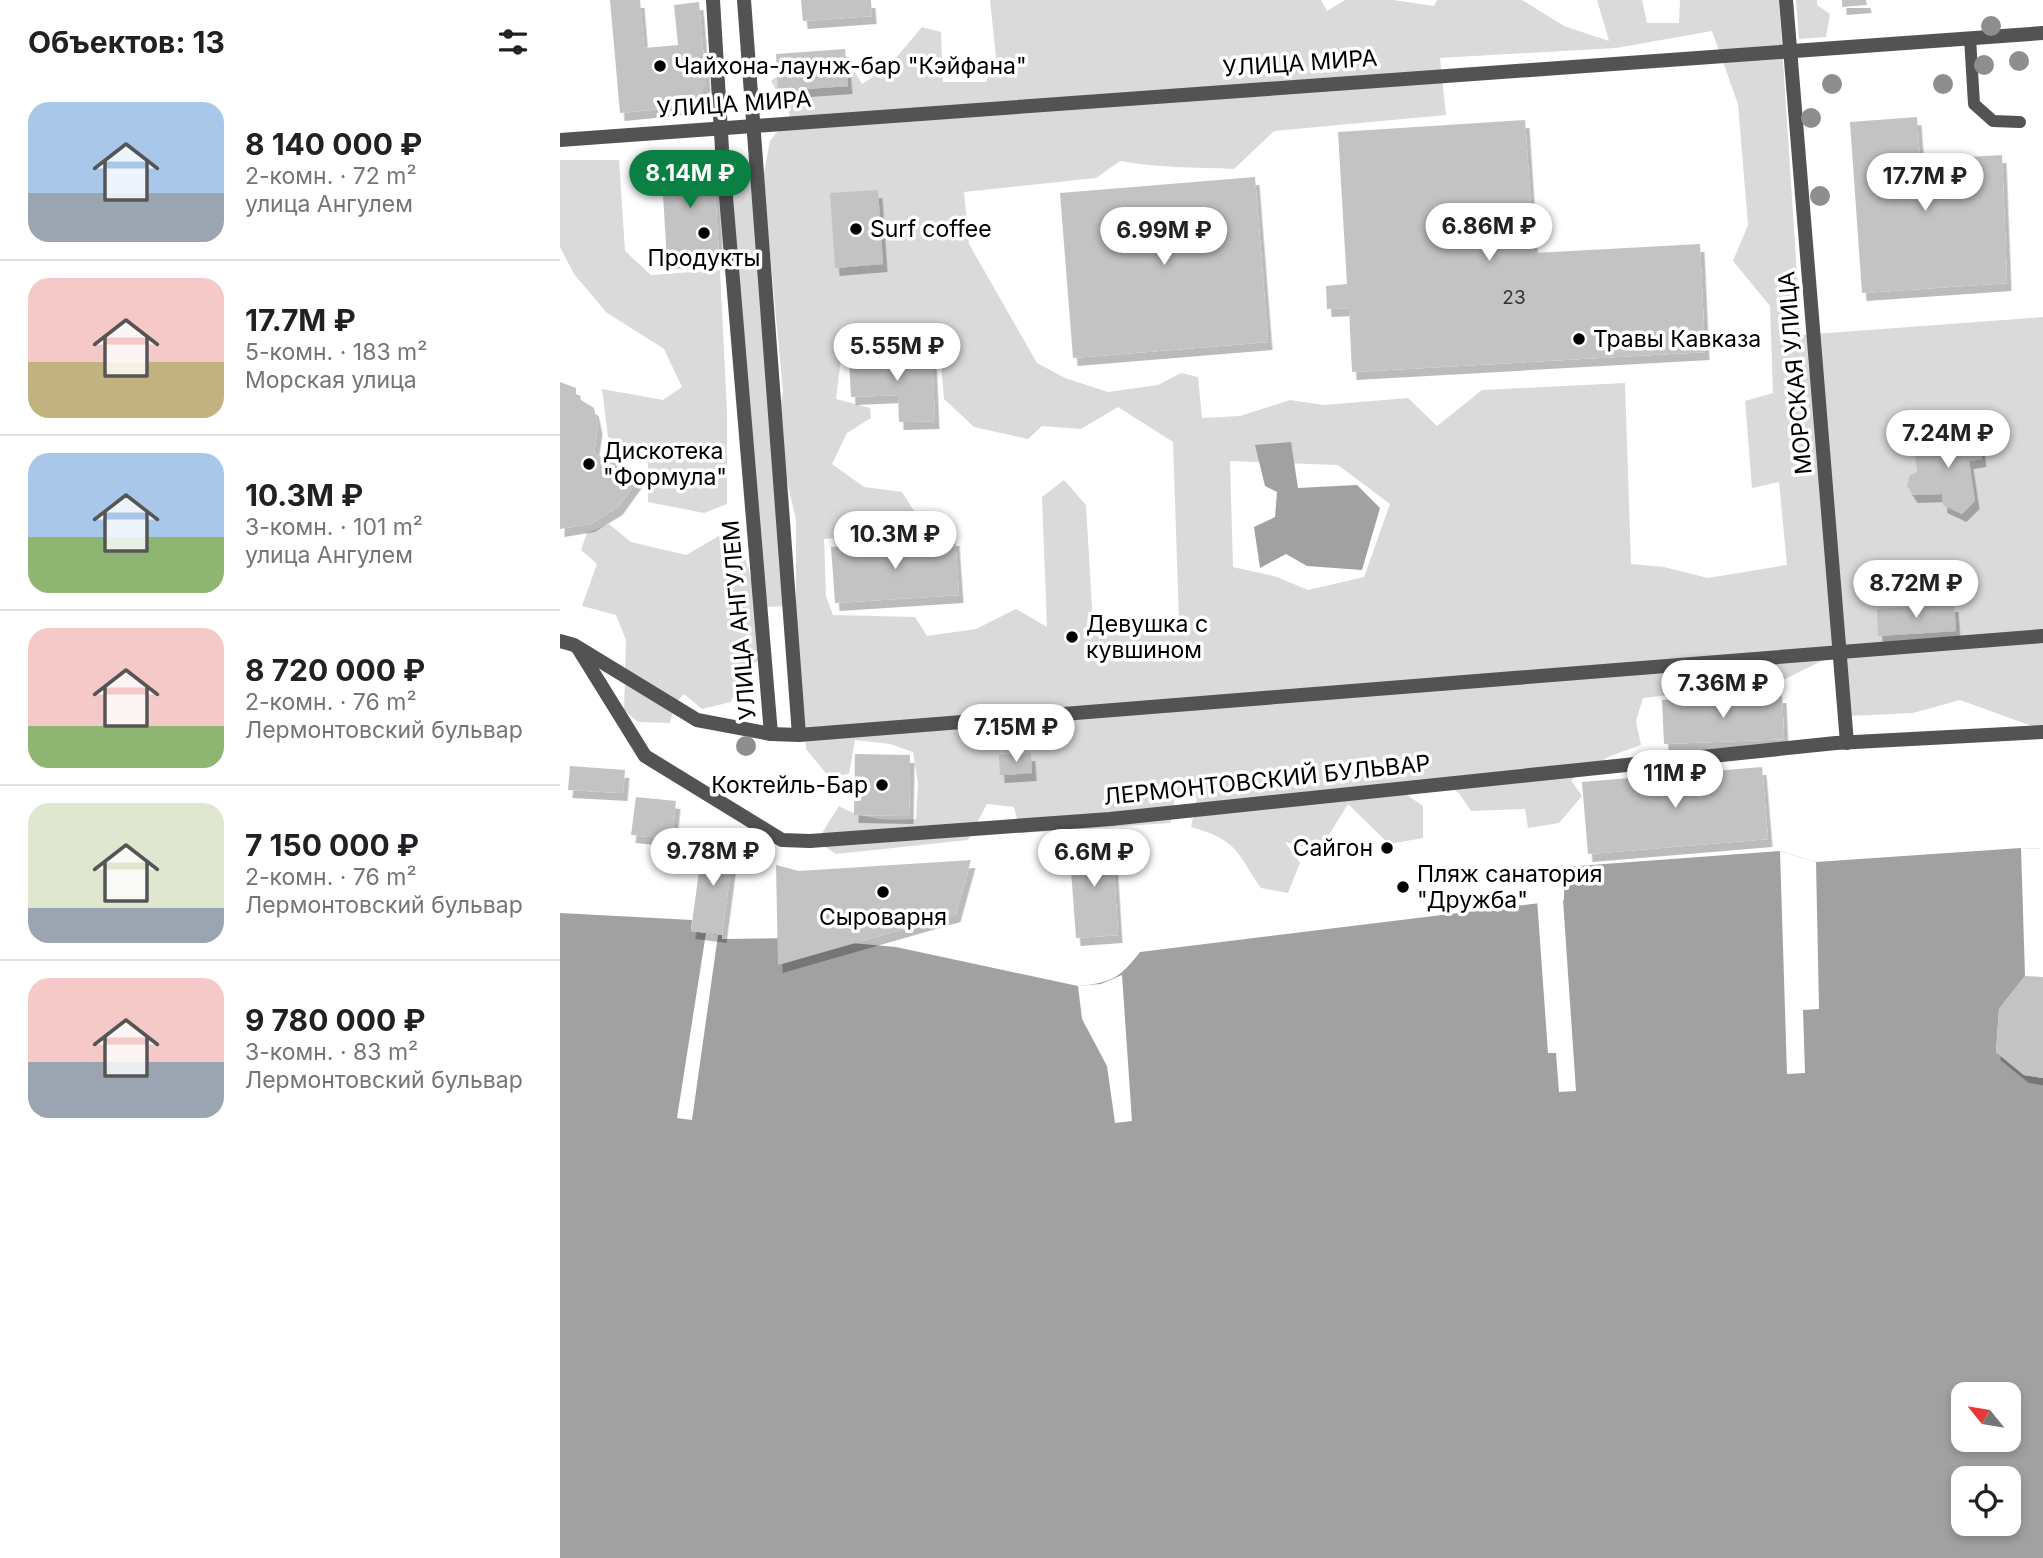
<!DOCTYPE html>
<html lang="ru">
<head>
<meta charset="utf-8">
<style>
  body { margin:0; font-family:Inter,sans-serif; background:#f2f2f2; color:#202124; height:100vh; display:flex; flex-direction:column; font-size:26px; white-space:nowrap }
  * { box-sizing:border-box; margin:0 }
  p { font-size:23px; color:#757577 }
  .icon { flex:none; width:38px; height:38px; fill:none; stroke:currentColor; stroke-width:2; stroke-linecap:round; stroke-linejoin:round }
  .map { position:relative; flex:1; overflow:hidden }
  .side { display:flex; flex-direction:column; background:#fff; width:560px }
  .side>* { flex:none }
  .needle { width:46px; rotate:300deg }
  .controls { position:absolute; left:1391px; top:1382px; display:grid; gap:14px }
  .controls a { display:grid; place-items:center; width:70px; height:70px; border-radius:14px; background:#fff; box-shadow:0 4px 10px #0003; font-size:35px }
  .price { position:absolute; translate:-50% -60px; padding:0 16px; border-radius:24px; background:#fff; color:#222; font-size:23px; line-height:46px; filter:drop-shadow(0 2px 4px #0008) }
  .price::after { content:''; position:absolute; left:50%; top:42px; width:21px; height:16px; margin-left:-10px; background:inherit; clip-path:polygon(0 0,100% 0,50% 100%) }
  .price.on { background:#0b8043; color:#fff }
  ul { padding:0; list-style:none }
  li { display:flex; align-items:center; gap:21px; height:175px; padding:0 28px }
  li+li { border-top:2px solid #e0e0e0 }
  li span { display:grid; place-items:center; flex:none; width:196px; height:140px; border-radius:21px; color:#555 }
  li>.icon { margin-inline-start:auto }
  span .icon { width:84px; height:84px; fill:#fffc; stroke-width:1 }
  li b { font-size:30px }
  h2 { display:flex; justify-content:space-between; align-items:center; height:84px; padding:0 28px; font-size:30px }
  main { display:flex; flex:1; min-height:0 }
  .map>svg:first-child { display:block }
  .green { fill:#dadada; fill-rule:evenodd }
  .water { fill:#a1a1a1; fill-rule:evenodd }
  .pier { fill:#fff }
  .building { fill:#c3c3c3; filter:url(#shadow) }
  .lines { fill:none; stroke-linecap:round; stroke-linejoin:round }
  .lane { stroke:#535353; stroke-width:12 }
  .street { stroke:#535353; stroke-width:14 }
  .tree { fill:#8e8e8e }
  .poi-dot { fill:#000; stroke:#fff; stroke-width:2.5 }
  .labels { text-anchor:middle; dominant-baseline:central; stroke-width:7; stroke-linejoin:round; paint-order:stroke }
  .number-label { font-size:19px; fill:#313131 }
  .street-label { font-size:23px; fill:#000; stroke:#fff }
  .poi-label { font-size:23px; fill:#000; stroke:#fff; text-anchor:start }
</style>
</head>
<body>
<main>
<section class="side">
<h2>Объектов: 13<svg class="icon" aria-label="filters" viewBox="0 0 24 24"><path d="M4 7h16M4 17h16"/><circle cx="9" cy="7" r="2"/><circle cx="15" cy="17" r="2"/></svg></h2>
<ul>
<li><span style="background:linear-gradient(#a9c7e8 65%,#9aa5b1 0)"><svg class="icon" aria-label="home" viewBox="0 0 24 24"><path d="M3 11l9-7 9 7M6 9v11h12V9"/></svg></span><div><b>8 140 000 ₽</b><p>2-комн. · 72 m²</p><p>улица Ангулем</p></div></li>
<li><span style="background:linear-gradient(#f6c9c9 60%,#c2b280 0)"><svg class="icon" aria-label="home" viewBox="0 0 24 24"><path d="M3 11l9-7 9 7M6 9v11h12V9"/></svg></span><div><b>17.7M ₽</b><p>5-комн. · 183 m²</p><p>Морская улица</p></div></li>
<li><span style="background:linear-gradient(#a9c7e8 60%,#8fb573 0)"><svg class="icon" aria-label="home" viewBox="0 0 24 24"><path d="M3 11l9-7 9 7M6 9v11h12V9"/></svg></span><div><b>10.3M ₽</b><p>3-комн. · 101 m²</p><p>улица Ангулем</p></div></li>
<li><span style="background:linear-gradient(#f6c9c9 70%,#8fb573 0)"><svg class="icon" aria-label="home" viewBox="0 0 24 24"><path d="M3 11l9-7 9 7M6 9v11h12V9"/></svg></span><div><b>8 720 000 ₽</b><p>2-комн. · 76 m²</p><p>Лермонтовский бульвар</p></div></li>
<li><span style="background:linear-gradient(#dfe7d0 75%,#9aa5b1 0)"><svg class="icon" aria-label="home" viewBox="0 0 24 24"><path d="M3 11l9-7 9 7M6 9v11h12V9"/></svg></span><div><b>7 150 000 ₽</b><p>2-комн. · 76 m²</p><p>Лермонтовский бульвар</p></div></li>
<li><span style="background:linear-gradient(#f6c9c9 60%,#9aa5b1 0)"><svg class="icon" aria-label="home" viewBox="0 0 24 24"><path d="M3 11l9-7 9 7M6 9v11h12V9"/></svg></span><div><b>9 780 000 ₽</b><p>3-комн. · 83 m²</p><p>Лермонтовский бульвар</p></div></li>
</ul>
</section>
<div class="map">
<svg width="1483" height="1558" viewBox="0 0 1483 1558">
  <defs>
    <filter id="shadow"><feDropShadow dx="4.5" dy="8" stdDeviation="0" flood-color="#0004"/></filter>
  </defs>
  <rect width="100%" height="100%" fill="#fff"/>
  <g class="green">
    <path d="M430,0H761L767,11L785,0H833L874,6L877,0H962L1004,26L1049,41L1037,0H1082L1087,23H1119L1120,0H1219L1241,335L1483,317V730L1400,700L1353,713L1289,716L1280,652L1217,683L1083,698L1076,721L1081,745L1050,756L1011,780L1022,796L999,823L968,828L965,809L911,811L899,793L880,780L840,790L863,806V838L829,844L788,804L759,851L725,842L740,863L728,893L701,888C676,851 677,840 631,827L637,798L615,797L611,823L460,833L454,807L427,804L408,840L276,854L257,841L279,806C304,820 329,821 356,819L358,783L353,752L330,744L295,740L289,774L269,777L246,749L236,611V520L224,468L219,410L223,392L203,178L210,141L230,115L211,81L246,54H284L302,84L329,66L362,27L381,32L383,82H426L436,58ZM1152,31L1178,104L1188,225L1173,261L1210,306L1213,393L1185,401L1192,488L1219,482L1227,565L1148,578L1104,567L1071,564L1065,383L922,390L877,426L848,398L764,405L730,400L680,416L642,418L638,377L621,373L598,385L548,392L505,378L477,363L409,244L404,192L536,178L560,161C599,168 635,167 674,169L714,131L886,115L880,58L1056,48ZM379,341L384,399L414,427L468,439L482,426L521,429L558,407L613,442L619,620L533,625L526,505L504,480L482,497L487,627L456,609L416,629L367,636L355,617L273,615L266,596L264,539L319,535L358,517L342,492L304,487L272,464L287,433L311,418L310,408L276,399L282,350ZM670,461L778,465L830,504L804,577L748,590L717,577L673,567Z"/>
    <polygon points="1236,0 1257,0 1257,5 1270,14 1266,37 1239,39"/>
    <polygon points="0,160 59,160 65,251 91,275 160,270 167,411 167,504 144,513 88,502 88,463 48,437 42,389 103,400 122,387 104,349 46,312 14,274 0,247"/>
    <polygon points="194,172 227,606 204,607 171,174"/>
    <path d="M49,524L71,542L126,555L171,529C195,569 198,612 201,658L181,675L171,702L142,709L124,694L115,704L110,723L78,722L64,710L66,640L56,615L22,606L37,564L21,550L27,533Z"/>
  </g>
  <g class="water">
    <polygon points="731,442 738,488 797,485 820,508 802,570 747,566 726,554 700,568 694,527 715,517 717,492 705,486 695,445"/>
    <path d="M1461,848L1483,849V1558H0V913L132,920L131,931L162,935V939L235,938L336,947L518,986C551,983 560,978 580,952L1004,900V867L1220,851L1256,862ZM1404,1395H1449V1440H1404ZM1404,1479H1449V1524H1404Z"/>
  </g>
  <g class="pier">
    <polygon points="1461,848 1483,849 1483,1078 1464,1075 1436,1052 1439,1009 1465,976"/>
    <polygon points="1220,851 1256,862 1259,1009 1243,1010 1245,1073 1227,1074"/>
    <polygon points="1001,870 1016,1091 999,1092 996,1053 988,1053 977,899 1001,896"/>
    <polygon points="146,933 158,935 132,1120 117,1118"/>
    <polygon points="562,975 572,1121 555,1123 547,1066 522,1019 518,986 541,984"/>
  </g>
  <g class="building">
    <polygon points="50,0 80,0 84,48 118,45 114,5 139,2 146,83 132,106 60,113"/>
    <polygon points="241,0 311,0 312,16 243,21"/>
    <polygon points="1282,0 1306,0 1307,5 1282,7"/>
    <polygon points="285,49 288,86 218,91 216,54"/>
    <polygon points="1357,117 1360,160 1442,155 1447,283 1302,293 1290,122"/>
    <polygon points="965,120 974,253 1140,244 1145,352 792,372 789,308 767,309 766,286 787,284 778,132"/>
    <polygon points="153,158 159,258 107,261 101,161"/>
    <polygon points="695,177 708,342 513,358 500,193"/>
    <polygon points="318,190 323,264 275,268 270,193"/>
    <polygon points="372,354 375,421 339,422 338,395 291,397 289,358"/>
    <polygon points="0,382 16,388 16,397 34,408 38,426 34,453 81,475 58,507 30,524 0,529"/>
    <polygon points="1418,429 1422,459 1409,461 1415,501 1402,514 1383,505 1382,494 1353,495 1347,486 1350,475 1357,472 1354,448 1382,444 1380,435"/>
    <polygon points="395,538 399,595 275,603 271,547"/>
    <polygon points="1394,604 1396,631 1318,636 1317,609"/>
    <polygon points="1222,695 1224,739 1104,744 1102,700"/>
    <polygon points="471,753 472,773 440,775 439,755"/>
    <polygon points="295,754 350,755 349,816 294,815"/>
    <polygon points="10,766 65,770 63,793 8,790"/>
    <polygon points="1202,767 1208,839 1028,854 1022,782"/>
    <polygon points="76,797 116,801 112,839 71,835"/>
    <polygon points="552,840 558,935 516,938 509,843"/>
    <polygon points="143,841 174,845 162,935 131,931"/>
    <polygon points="411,860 396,914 218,965 216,865 239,871"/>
    <polygon points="1465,976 1483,977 1483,1078 1464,1075 1436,1052 1439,1009"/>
  </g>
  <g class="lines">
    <polyline class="lane" points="1410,38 1414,104 1433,121 1460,122"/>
    <g class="street">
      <polyline points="153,0 162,149 211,734"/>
      <polyline points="184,0 239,735"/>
      <polyline points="1226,0 1287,743"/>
      <polyline points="0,140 1483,33"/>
      <polyline points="0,641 14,645 137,720 211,734 239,735 1483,636"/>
      <polyline points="18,648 85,756 222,840 250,841 550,819 1276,743 1483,732"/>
    </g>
  </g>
  <g class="tree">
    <circle cx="1431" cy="26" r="10"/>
    <circle cx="1459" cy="61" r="10"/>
    <circle cx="1424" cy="65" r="10"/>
    <circle cx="1272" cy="84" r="10"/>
    <circle cx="1383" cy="84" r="10"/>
    <circle cx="1251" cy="118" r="10"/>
    <circle cx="1260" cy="196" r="10"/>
    <circle cx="186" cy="746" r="10"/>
  </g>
  <g class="poi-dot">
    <circle cx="100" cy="66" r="7"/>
    <circle cx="296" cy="229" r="7"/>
    <circle cx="144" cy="233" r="7"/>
    <circle cx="1019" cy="339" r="7"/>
    <circle cx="29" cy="464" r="7"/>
    <circle cx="512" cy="637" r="7"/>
    <circle cx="322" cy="785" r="7"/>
    <circle cx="827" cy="848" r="7"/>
    <circle cx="843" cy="887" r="7"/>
    <circle cx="323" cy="892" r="7"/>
  </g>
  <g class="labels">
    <g class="number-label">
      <text x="954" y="297">23</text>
    </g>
    <g class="street-label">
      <text transform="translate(740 63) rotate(-4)">УЛИЦА МИРА</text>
      <text transform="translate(174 104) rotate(-4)">УЛИЦА МИРА</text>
      <text transform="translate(1235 373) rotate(-95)">МОРСКАЯ УЛИЦА</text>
      <text transform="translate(179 620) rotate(-95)">УЛИЦА АНГУЛЕМ</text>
      <text transform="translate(707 780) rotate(-6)">ЛЕРМОНТОВСКИЙ БУЛЬВАР</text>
    </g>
    <g class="poi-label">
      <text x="114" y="66">Чайхона-лаунж-бар "Кэйфана"</text>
      <text x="310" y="229">Surf coffee</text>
      <text x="144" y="258" text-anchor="middle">Продукты</text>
      <text x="1033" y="339">Травы Кавказа</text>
      <text x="43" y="451">Дискотека<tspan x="43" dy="26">"Формула"</tspan></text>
      <text x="526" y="624">Девушка с<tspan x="526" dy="26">кувшином</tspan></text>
      <text x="308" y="785" text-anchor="end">Коктейль-Бар</text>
      <text x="813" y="848" text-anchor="end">Сайгон</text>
      <text x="857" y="874">Пляж санатория<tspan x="857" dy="26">"Дружба"</tspan></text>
      <text x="323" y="917" text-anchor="middle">Сыроварня</text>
    </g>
  </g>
</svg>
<div class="controls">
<a><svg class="needle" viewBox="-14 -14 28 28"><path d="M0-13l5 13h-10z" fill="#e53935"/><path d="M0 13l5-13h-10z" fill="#757577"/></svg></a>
<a><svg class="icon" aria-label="locate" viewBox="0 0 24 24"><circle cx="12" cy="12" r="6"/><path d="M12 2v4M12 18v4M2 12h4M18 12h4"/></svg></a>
</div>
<b class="price on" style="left:130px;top:210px">8.14M ₽</b>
<b class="price" style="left:1365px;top:213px">17.7M ₽</b>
<b class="price" style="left:929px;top:263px">6.86M ₽</b>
<b class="price" style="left:604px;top:267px">6.99M ₽</b>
<b class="price" style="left:337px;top:383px">5.55M ₽</b>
<b class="price" style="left:1388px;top:470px">7.24M ₽</b>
<b class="price" style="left:335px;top:571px">10.3M ₽</b>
<b class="price" style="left:1356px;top:620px">8.72M ₽</b>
<b class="price" style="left:1163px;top:720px">7.36M ₽</b>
<b class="price" style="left:456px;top:764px">7.15M ₽</b>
<b class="price" style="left:1115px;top:810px">11M ₽</b>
<b class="price" style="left:153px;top:888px">9.78M ₽</b>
<b class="price" style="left:534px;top:889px">6.6M ₽</b>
</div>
</main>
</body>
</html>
